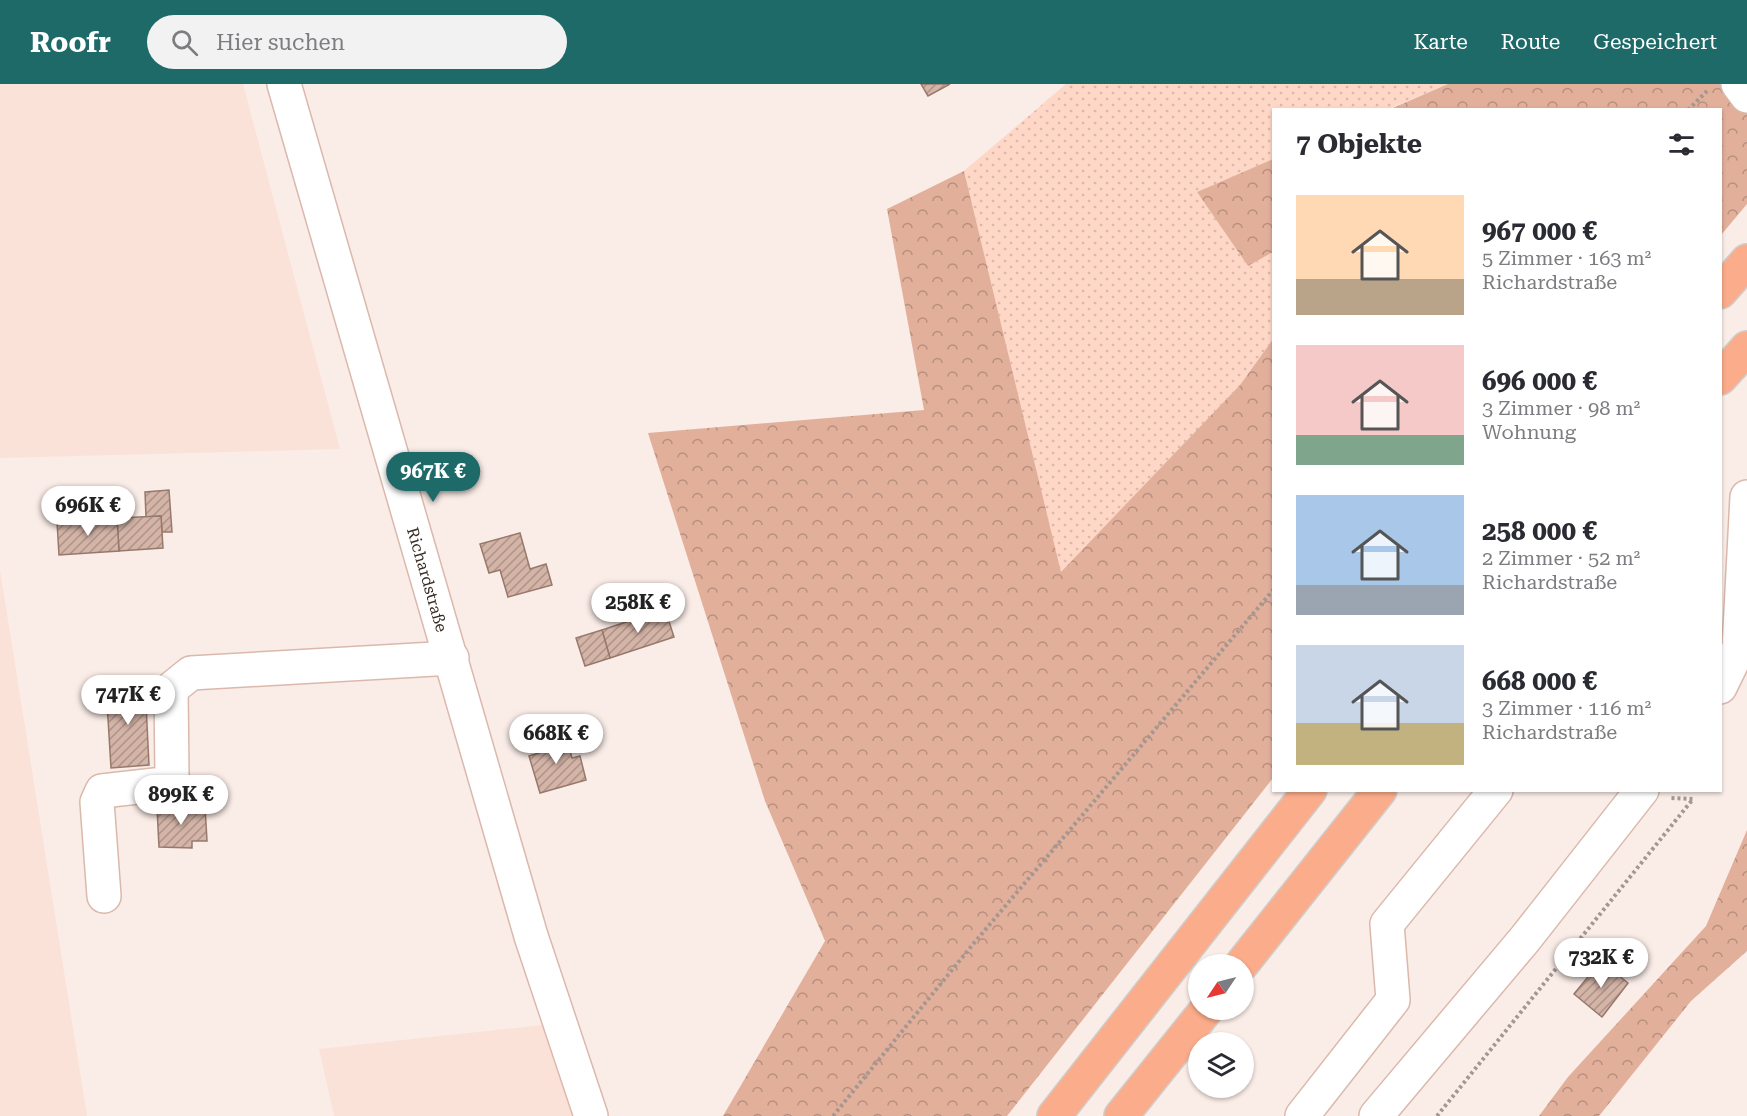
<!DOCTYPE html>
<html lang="de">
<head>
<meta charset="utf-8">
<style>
  body { margin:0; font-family:"Roboto Serif",serif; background:#f2f2f3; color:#2b2b33; height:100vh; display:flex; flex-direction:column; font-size:22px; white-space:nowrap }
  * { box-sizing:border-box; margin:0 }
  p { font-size:20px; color:#7c7c81 }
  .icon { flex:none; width:33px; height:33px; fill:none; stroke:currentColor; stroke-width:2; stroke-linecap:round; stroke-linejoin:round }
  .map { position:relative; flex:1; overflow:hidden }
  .panel { position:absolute; left:1272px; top:24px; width:450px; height:684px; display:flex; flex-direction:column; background:#fff; border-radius:0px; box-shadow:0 2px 4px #0004 }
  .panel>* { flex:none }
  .needle { width:39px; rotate:235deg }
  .buttons { position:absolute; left:1188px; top:870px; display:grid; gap:12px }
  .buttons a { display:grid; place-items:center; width:66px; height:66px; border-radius:50%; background:#fff; box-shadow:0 2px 4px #0004; font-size:30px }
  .price { position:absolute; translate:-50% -51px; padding:0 14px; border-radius:21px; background:#fff; color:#222; font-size:20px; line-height:39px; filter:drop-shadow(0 2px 3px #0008) }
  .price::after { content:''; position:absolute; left:50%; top:36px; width:18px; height:14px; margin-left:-9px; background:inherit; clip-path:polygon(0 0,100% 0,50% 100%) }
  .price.active { background:#1e6a69; color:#fff }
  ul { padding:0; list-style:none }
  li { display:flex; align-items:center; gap:18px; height:150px; padding:0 24px }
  li span { display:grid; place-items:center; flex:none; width:168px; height:120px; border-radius:0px; color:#555 }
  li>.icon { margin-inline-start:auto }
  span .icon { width:72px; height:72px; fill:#fffc; stroke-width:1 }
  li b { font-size:26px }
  h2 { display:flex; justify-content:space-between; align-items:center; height:72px; padding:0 24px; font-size:26px }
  header { display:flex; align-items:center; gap:36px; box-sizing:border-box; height:84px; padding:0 30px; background:#1e6a69; color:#fff }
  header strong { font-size:28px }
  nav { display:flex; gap:33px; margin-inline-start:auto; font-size:21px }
  .search { width:420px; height:54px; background:#f2f2f3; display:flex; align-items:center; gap:15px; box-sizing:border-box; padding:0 21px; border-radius:33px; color:#7c7c81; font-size:22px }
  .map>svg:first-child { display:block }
  .built { fill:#fbe2d8 }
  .grass { fill:url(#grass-dots) }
  .forest { fill:url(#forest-crowns) }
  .building { fill:url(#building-hatch); stroke:#97796c; stroke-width:1.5 }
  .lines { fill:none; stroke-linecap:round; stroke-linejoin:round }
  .minor-casing { stroke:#dab9ac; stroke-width:36 }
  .highway-casing { stroke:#cfcdcb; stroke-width:36 }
  .path { stroke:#a49791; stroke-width:4; stroke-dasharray:3 3; stroke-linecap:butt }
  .minor { stroke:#fff; stroke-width:33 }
  .highway { stroke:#fbac8a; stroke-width:33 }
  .labels { text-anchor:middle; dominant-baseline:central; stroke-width:5; stroke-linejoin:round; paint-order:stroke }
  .street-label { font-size:16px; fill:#392d27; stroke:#faece7 }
</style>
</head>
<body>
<header>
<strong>Roofr</strong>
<div class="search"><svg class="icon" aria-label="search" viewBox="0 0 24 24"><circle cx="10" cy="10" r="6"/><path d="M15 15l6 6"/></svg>Hier suchen</div>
<nav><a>Karte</a><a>Route</a><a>Gespeichert</a></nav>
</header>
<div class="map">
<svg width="1747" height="1032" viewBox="0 0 1747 1032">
  <defs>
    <pattern id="grass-dots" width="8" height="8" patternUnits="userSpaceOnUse" patternTransform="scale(1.5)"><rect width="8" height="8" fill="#fed7c7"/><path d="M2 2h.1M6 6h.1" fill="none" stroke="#dab9ab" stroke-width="1.8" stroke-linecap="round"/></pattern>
    <pattern id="forest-crowns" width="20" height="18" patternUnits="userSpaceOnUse" patternTransform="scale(1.5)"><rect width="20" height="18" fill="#e1af9a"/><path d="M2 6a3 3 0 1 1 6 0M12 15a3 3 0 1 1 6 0" fill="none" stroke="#b78f7e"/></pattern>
    <pattern id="building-hatch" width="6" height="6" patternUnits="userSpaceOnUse" patternTransform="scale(1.5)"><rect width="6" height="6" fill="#d4b4a7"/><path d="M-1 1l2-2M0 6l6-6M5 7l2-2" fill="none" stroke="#ad9388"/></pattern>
  </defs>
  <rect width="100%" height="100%" fill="#faece7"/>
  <g class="built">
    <polygon points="0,0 243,0 340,365 0,374"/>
    <polygon points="0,486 87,1032 0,1032"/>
    <polygon points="552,940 592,1032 334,1032 319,965"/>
  </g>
  <polygon class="grass" points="1066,0 1448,0 1388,25 1274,26 1273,75 1197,108 1248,182 1273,168 1273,255 1240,301 1061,489 964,87"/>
  <g class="forest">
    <polygon points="1448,0 1747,0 1747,120 1721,151 1720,26 1388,26"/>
    <polygon points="1273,75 1273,168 1248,182 1197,108"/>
    <polygon points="964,87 1061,488 1240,301 1273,255 1273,694 1007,1032 723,1032 825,857 765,717 648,349 924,326 887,125"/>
    <polygon points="1747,746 1747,867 1691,917 1599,1032 1539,1032 1568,993 1706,842"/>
  </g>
  <g class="building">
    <polygon points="921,0 950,0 928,12"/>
    <polygon points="169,406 172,448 162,448 161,432 146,433 145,408"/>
    <polygon points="161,432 163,464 119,467 117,434"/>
    <polygon points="117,434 119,467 59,471 57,438"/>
    <polygon points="520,449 530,485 546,480 552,501 508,513 500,486 489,489 480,460"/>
    <polygon points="665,525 674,553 610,574 602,546"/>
    <polygon points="602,546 610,574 585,582 576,554"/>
    <polygon points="145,600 149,681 111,684 106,602"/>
    <polygon points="566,652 572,674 580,672 586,696 540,709 529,672 539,669 536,660"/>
    <polygon points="205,722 207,757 192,757 192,764 159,763 157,724"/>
    <polygon points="1601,877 1628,899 1602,933 1574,910"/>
  </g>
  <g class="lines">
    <defs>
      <g id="minor">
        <path id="s1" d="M284,0L531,852L591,1032"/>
        <polyline points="1738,0 1747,12"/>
        <polyline points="1720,603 1739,564 1747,413"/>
        <polyline points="104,812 97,718 102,707 164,700 172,691 171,605 191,589 452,574"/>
        <polyline points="1302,1032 1393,916 1387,840 1496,706"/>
        <polyline points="1376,1032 1525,855 1642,706"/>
      </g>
      <g id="highway">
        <polyline points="1720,208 1747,177"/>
        <polyline points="1720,294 1747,264"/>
        <polyline points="1242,880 1380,706"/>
        <polyline points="1054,1032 1310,706"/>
        <polyline points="1121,1032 1206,926"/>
      </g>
    </defs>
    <use href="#minor" class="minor-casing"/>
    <use href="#highway" class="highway-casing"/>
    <g class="path">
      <polyline points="1688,26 1707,7"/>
      <polyline points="833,1032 974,859 1274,505"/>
      <polyline points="1437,1032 1693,715 1671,714"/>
    </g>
    <use href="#minor" class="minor"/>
    <use href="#highway" class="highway"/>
  </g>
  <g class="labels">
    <g class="street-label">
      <text stroke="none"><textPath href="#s1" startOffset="516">Richardstraße</textPath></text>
    </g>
  </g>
</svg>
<div class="buttons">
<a><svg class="needle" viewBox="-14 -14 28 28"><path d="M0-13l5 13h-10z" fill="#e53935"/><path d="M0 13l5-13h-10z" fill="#7c7c81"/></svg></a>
<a><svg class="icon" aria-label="layers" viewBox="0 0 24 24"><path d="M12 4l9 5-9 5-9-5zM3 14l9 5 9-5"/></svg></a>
</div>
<b class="price active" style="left:433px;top:419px">967K €</b>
<b class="price" style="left:88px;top:453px">696K €</b>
<b class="price" style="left:638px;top:550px">258K €</b>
<b class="price" style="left:128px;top:642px">747K €</b>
<b class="price" style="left:556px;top:681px">668K €</b>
<b class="price" style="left:181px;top:742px">899K €</b>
<b class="price" style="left:1601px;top:905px">732K €</b>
<section class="panel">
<h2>7 Objekte<svg class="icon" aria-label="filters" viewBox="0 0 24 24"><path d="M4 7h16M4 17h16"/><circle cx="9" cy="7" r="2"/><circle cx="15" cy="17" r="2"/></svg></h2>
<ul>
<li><span style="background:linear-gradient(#ffd9b3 70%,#b9a48a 0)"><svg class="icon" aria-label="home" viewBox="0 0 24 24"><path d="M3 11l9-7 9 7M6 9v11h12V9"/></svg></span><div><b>967 000 €</b><p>5 Zimmer · 163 m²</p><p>Richardstraße</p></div></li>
<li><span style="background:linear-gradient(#f6c9c9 75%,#7fa58c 0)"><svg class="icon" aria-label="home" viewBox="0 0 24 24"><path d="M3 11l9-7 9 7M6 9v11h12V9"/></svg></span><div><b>696 000 €</b><p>3 Zimmer · 98 m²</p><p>Wohnung</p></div></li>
<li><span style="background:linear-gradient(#a9c7e8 75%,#9aa5b1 0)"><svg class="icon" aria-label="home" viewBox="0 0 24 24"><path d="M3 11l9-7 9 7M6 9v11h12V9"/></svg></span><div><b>258 000 €</b><p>2 Zimmer · 52 m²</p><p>Richardstraße</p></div></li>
<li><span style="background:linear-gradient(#c9d6e8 65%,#c2b280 0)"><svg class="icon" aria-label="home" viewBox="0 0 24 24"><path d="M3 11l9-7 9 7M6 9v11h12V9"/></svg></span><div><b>668 000 €</b><p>3 Zimmer · 116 m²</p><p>Richardstraße</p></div></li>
</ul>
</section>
</div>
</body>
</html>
